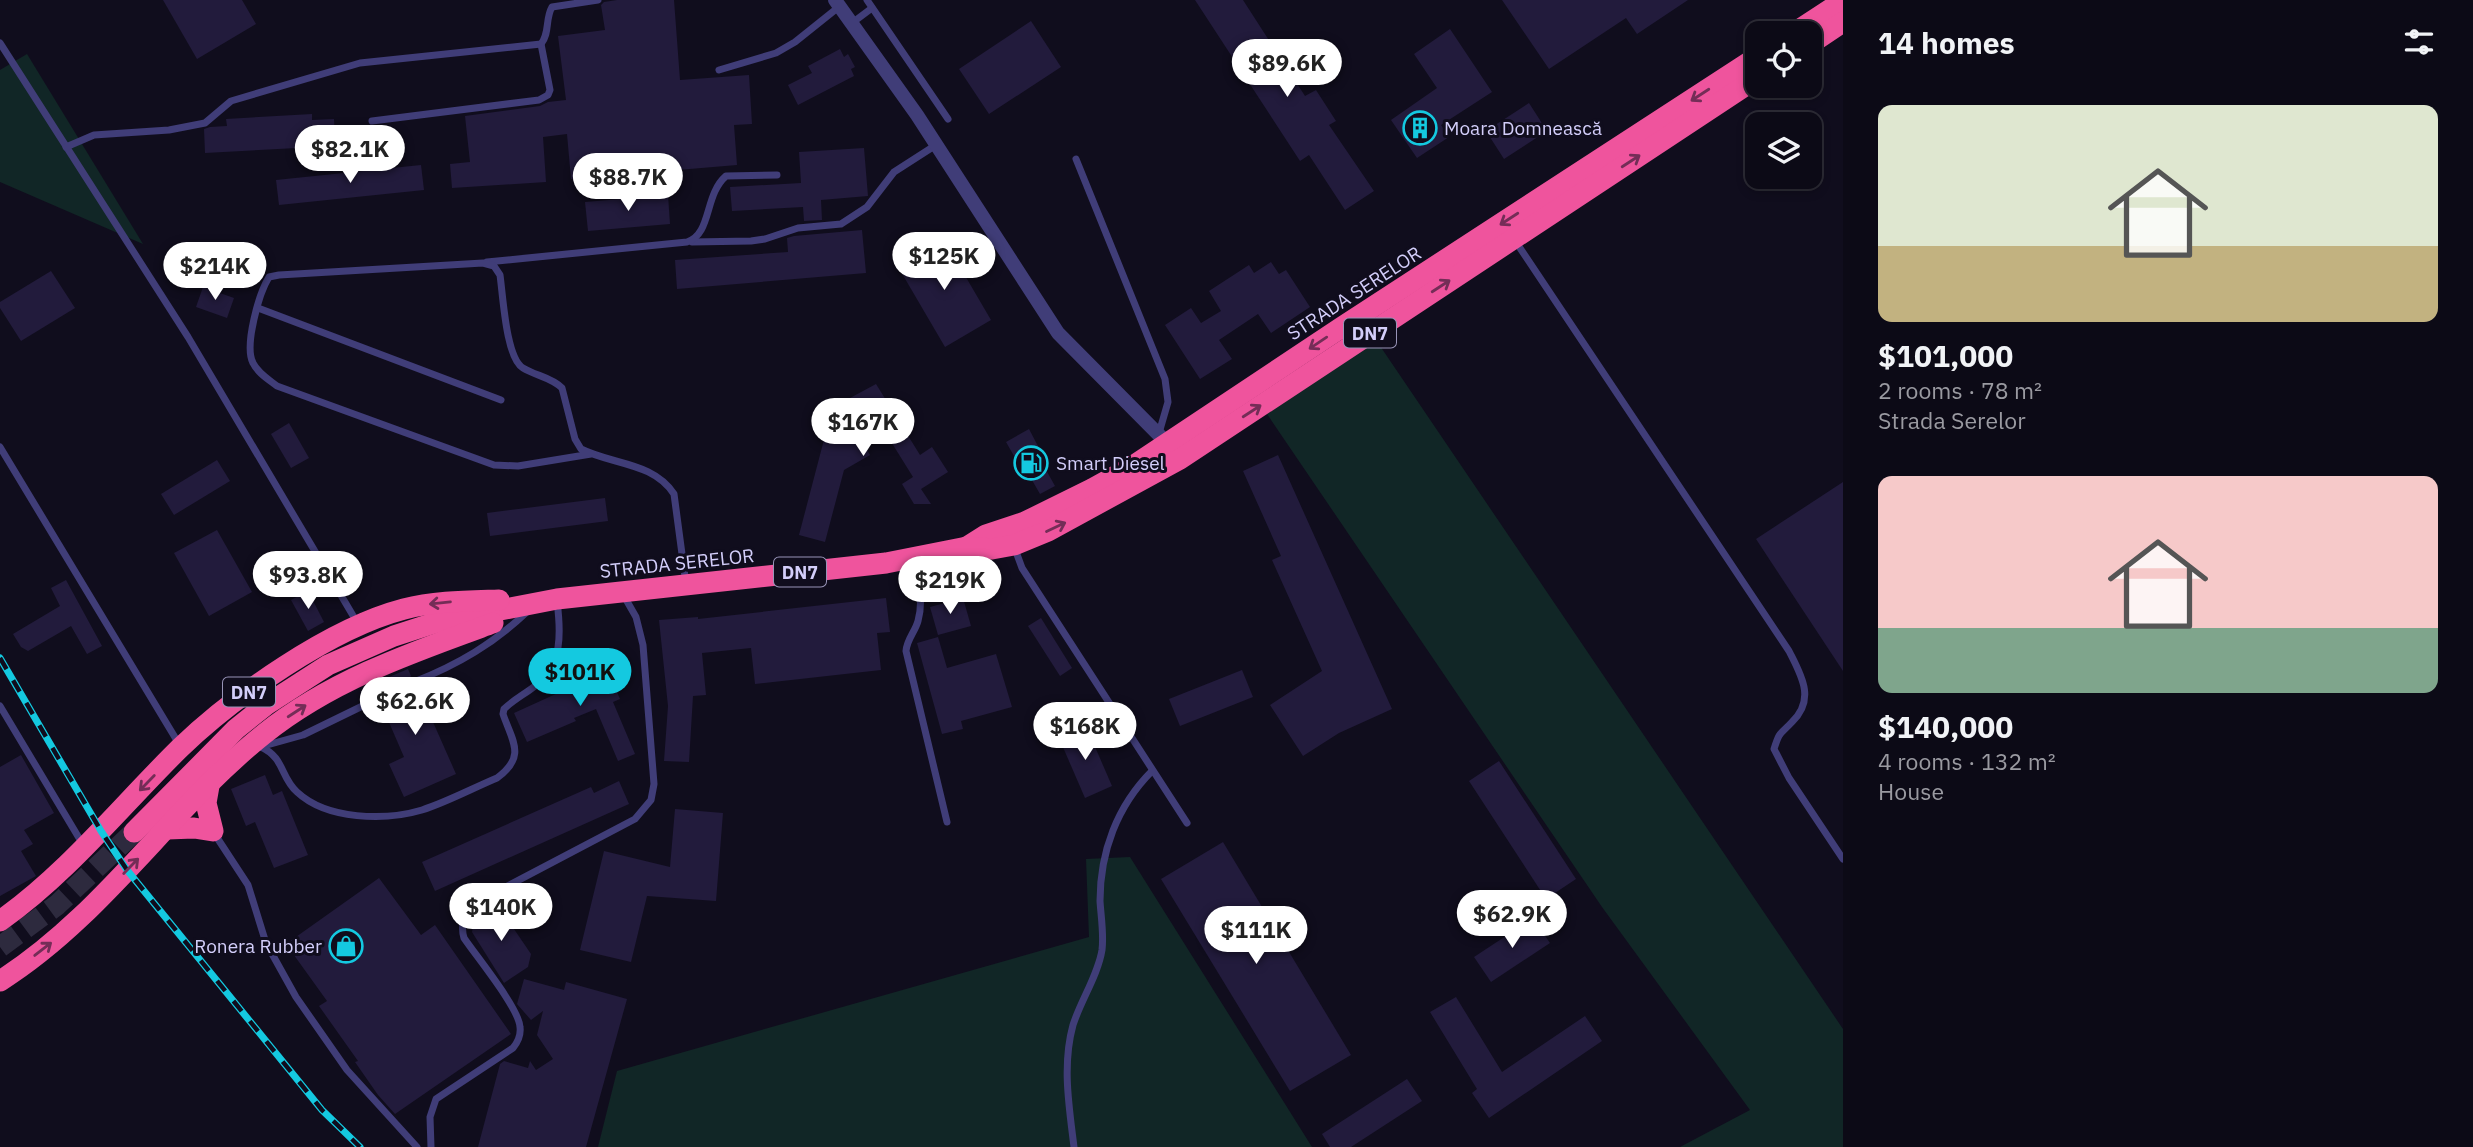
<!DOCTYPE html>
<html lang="en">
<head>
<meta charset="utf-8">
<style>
  body { margin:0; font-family:"IBM Plex Sans",sans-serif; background:#15131f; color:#f1f3f6; height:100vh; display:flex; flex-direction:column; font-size:26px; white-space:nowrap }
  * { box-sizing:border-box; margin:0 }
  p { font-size:23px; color:#9a9aa1 }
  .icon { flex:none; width:38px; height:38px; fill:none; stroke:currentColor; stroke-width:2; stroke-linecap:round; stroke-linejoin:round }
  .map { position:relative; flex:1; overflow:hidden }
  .sheet { display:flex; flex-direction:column; background:#0c0a16; width:630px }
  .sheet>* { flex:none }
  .fabs { position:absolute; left:1745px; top:21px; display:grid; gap:14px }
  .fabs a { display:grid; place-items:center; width:77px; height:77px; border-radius:14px; background:#0c0a16; box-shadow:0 4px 10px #0003,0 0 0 2px #2c2b35; font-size:35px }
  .price { position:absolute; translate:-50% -60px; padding:0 16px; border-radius:24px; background:#fff; color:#222; font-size:23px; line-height:46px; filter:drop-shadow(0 2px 4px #0008) }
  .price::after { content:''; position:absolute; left:50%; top:42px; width:21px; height:16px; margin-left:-10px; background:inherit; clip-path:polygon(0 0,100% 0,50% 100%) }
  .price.current { background:#14c9e0; color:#111 }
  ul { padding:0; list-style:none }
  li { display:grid; align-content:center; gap:14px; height:371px; padding:0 35px }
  li span { display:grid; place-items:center; height:217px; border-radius:14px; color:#555 }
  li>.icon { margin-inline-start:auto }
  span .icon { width:126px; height:126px; fill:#fffc; stroke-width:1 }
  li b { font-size:30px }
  h2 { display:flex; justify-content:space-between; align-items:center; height:84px; padding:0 35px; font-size:30px }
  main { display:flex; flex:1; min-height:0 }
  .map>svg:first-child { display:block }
  .green { fill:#112626 }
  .building { fill:#221b3c }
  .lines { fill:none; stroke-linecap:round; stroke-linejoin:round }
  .highway-tunnel { stroke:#2d2a3e; stroke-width:21; stroke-dasharray:21 10; stroke-linecap:butt }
  .lane { stroke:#403d78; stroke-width:7 }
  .street { stroke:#403d78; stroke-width:14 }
  .highway { stroke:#ef549d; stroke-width:21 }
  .rail-casing { stroke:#14c9e0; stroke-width:7 }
  .rail { stroke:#100d1d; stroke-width:4.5; stroke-dasharray:13; stroke-linecap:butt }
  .oneway { stroke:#742d57 }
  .labels { text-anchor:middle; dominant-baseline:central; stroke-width:6; stroke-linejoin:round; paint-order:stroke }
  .shield { fill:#100d1d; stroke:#9894b8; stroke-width:2 }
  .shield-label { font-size:18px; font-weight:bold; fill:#d3cefa }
  .poi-label { font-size:19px; fill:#d3cefa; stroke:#100d1d; text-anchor:start }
  .street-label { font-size:19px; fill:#d3cefa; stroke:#100d1d }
</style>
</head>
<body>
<main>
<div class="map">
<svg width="1843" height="1147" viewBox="0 0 1843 1147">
  <rect width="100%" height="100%" fill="#100d1d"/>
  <g class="green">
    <polygon points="27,54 143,244 0,182 0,70"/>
    <polygon points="1376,340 1843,1029 1843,1147 1680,1147 1750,1110 1602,907 1267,414"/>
    <polygon points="1130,857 1312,1147 598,1147 617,1071 1089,937 1086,859"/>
  </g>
  <g class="building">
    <polygon points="163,0 242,0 256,24 197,59"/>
    <polygon points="617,0 674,0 680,80 749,75 752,124 734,125 737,165 571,179 567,134 543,137 546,182 452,188 450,164 470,162 465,116 540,106 548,102 566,100 558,36 605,30 601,5 604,2"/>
    <polygon points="1195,0 1243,0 1305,96 1316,90 1336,121 1329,125 1374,191 1345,210 1309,155 1300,161"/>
    <polygon points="1502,0 1688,0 1637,34 1626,18 1549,69"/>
    <polygon points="1031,21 1061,67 989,114 959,69"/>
    <polygon points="1450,29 1492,92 1441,125 1449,137 1417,158 1391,120 1437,88 1414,54"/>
    <polygon points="840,49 844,57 848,54 855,67 851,69 854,76 798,105 788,85 812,73 808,66"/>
    <polygon points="1529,103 1547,131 1504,159 1486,131"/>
    <polygon points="312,114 312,120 334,119 335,138 316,139 316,147 205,153 204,129 210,127 227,126 226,119"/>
    <polygon points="864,148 868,196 821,200 822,220 804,221 803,207 732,211 730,187 801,183 799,152"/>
    <polygon points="421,165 424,190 279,205 276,180"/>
    <polygon points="668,195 670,224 588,231 585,202"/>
    <polygon points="862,230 866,273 677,289 675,260 788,252 787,238 794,236"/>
    <polygon points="943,238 991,320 945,347 897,265"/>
    <polygon points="1271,262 1279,274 1286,270 1310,307 1271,333 1258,314 1219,340 1232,359 1200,379 1165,325 1191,308 1201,323 1221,311 1209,291 1249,265 1254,273"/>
    <polygon points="51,271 75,308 21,341 0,308 0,302"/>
    <polygon points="203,287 234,298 227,318 196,307"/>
    <polygon points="876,384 920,455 932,447 948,472 921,489 931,504 914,504 902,484 913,477 880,424 859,436 870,455 844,470 825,542 799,535 826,432 839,425 834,416 841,412 837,405"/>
    <polygon points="289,423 309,458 291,468 271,434"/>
    <polygon points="1029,429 1039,448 1035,450 1055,486 1040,494 1021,461 1018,463 1006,442"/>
    <polygon points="1278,455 1392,709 1339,733 1303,756 1270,705 1322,671 1272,560 1281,556 1243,471"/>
    <polygon points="217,460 230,481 174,515 161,494"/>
    <polygon points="1843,482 1843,671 1756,539"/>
    <polygon points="605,498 608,521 490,536 487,513"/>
    <polygon points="217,530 252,592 209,616 174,553"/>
    <polygon points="66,580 102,646 87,654 71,626 28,651 21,647 13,634 60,606 51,588"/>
    <polygon points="308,591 324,622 308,631 291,600"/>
    <polygon points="886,598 890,632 877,633 881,670 755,684 751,648 702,653 706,695 693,696 689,762 664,761 668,706 659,620 698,617 698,619"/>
    <polygon points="963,598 971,626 938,635 930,607"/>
    <polygon points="1041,618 1072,668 1060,676 1028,626"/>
    <polygon points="938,637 947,668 996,654 1012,707 961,721 963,729 942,734 917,643"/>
    <polygon points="601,655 620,699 613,702 635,754 618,761 596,709 574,718 576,721 527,742 514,713 580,683 573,667"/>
    <polygon points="408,669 411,676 408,681 409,685 416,688 424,704 430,701 438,720 433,722 456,774 404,797 389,764 404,757 388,720 393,718 386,702 389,694 386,691 381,690 377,682"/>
    <polygon points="1242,670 1253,697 1180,726 1169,699"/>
    <polygon points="1086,726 1112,786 1085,798 1059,738"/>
    <polygon points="21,755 54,813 24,830 33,844 21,851 36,876 0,896 0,767"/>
    <polygon points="1499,761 1576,879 1546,899 1469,781"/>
    <polygon points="265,775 273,795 282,791 308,855 274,868 255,822 246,826 231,789"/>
    <polygon points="619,781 629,804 435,891 422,862 591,787 594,793"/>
    <polygon points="675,809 723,813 716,901 647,896 631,962 580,950 604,851 670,867"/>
    <polygon points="1223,842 1351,1055 1290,1091 1161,879"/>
    <polygon points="379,878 421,935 435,925 511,1034 395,1114 378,1095 355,1062 358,1061 319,1006 327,1001 286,944"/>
    <polygon points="497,904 531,954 528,967 504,983 472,932 475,918"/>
    <polygon points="1533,918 1550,943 1491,982 1474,957"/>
    <polygon points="524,979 564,990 566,982 627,999 586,1147 478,1147 500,1064 504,1061 528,1068 530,1061 536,1070 553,1059 537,1035 543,1011 531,1020 517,1004"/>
    <polygon points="1456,997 1502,1072 1585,1016 1602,1041 1489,1118 1472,1093 1477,1089 1430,1012"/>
    <polygon points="1407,1079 1422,1101 1351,1147 1330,1147 1322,1134"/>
  </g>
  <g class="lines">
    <polyline class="highway-tunnel" points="0,947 57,905 134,832"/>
    <g class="lane">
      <polyline points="867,0 948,119"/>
      <polyline points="852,23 872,8"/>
      <polyline points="0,43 188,337 358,624"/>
      <polyline points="719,70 776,53 795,42 840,6"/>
      <polyline points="372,121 539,100 548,95 550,90 541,44"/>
      <path d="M66,147L94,135L169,130L205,123L231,101L360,63L541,44C550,33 545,19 552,7L598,0"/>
      <polyline points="1076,159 1165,379 1168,402 1159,433"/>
      <polyline points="692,242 751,241 765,239 798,228 841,224 867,207 894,172 936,145"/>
      <path d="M1516,242L1789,651C1801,675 1816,699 1792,722C1780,735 1780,730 1774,749L1789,778L1843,859"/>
      <path d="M487,262L687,242C712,234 704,195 726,176L777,175"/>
      <polyline points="258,308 501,400"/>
      <polyline points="0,447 179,744"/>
      <path d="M591,454L518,466L494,465L277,386C268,379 258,373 253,363C244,346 259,293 269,277L279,275L483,263L494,266L500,275C503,296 506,358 523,368C536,376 551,377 562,388L575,439L581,449C613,465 653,462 674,494L686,584"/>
      <polyline points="1015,549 1022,568 1187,823"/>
      <path d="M914,560C918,580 924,600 918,621C915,632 907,639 906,651L947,822"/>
      <path d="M414,682C459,664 493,644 528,611"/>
      <polyline points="0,706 82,843"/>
      <polyline points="260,747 303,735 383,696"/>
      <path d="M261,747C285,758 280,777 297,792C327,820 385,821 422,810C447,802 473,788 497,778C527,756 512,741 503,714L504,709C513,700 525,694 535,686C563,664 561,633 557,601"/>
      <polyline points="214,833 248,885 266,943 296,997 347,1070 417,1147"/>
      <path d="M431,1147L430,1117L436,1099L513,1048C518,1042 521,1035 520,1027C519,1008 476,956 464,938C459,920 467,911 481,900L635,819L651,800L654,784L643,645L636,617L624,596"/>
      <path d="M1074,1147C1069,1106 1062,1065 1073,1025C1081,1000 1098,975 1102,950C1104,934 1101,917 1100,901C1100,852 1117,806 1152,771"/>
    </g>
    <polyline class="street" points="835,0 917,115 1058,333 1168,444"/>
    <g class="highway">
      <polyline points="1794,33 1843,1"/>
      <polyline points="1810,44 1843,22"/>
      <polyline points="967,547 986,535 1025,522 1092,489 1130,468 1342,327 1757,57"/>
      <polyline points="167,829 194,828 213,831 206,803 209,786"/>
      <polyline points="134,832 236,729 266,705 328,665 394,636 434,623 557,599 886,563 967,547 992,549 1014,545 1048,531 1180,459 1757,78"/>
      <path d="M0,921C68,873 121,806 180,748C234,696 331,628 404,609C435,601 467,601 499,600"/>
      <path d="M0,981C103,916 170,809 264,734C331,680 413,652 493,623"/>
    </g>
    <defs>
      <polyline id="rail" points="0,658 101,831 127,870 322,1110 360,1147"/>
    </defs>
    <use href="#rail" class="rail-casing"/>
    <use href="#rail" class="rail"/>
  </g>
  <defs><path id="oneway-shaft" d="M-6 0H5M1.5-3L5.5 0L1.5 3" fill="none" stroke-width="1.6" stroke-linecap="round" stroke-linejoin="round" transform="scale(1.75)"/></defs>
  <g class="oneway">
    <use href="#oneway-shaft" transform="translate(1700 95) rotate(147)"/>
    <use href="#oneway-shaft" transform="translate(1631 161) rotate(-33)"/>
    <use href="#oneway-shaft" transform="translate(1509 219) rotate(147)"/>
    <use href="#oneway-shaft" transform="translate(1441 286) rotate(-33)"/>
    <use href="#oneway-shaft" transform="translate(1318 343) rotate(146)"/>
    <use href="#oneway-shaft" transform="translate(1252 411) rotate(-33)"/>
    <use href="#oneway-shaft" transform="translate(1056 527) rotate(-25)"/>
    <use href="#oneway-shaft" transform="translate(440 603) rotate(174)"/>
    <use href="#oneway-shaft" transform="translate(297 711) rotate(-33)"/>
    <use href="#oneway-shaft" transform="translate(147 783) rotate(134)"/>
    <use href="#oneway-shaft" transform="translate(131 866) rotate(-46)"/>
    <use href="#oneway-shaft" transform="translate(43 949) rotate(-38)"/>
  </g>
  <defs>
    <symbol id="building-ring" viewBox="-11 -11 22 22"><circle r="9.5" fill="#100d1d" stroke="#14c9e0" stroke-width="1.5"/><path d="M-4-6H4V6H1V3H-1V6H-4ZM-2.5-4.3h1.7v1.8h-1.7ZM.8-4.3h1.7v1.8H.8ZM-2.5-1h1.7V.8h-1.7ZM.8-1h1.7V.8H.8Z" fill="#14c9e0"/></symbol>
    <symbol id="fuel-ring" viewBox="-11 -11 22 22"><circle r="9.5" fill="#100d1d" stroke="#14c9e0" stroke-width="1.5"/><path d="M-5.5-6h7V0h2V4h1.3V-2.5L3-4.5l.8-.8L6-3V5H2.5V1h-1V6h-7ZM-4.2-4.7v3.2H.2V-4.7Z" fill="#14c9e0"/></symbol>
    <symbol id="shop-ring" viewBox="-11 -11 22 22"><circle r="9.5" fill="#100d1d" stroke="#14c9e0" stroke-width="1.5"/><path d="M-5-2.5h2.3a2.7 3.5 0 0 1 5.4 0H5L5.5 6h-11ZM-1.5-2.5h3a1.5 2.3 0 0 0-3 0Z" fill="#14c9e0"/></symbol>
  </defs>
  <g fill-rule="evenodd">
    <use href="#building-ring" x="1401" y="109" width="38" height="38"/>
    <use href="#fuel-ring" x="1012" y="444" width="38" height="38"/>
    <use href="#shop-ring" x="327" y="927" width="38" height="38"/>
  </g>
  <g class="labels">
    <g class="shield">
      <rect x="1344" y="318.5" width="52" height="29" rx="5"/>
      <rect x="774" y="557.5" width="52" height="29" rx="5"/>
      <rect x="223" y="677.5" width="52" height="29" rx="5"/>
    </g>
    <g class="shield-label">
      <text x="1370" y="333">DN7</text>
      <text x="800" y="572">DN7</text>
      <text x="249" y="692">DN7</text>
    </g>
    <g class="poi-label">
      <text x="1444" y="128">Moara Domnească</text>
      <text x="1056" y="463">Smart Diesel</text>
      <text x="322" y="946" text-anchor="end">Ronera Rubber</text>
    </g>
    <g class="street-label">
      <text transform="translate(1354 293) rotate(-33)">STRADA SERELOR</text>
      <text transform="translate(677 563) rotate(-6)">STRADA SERELOR</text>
    </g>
  </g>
</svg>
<div class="fabs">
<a><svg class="icon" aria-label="locate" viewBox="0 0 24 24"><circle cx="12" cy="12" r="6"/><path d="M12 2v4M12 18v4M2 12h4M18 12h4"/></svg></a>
<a><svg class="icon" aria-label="layers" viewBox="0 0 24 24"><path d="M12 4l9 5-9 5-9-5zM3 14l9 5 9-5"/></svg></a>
</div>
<b class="price" style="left:1287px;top:99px">$89.6K</b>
<b class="price" style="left:350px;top:185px">$82.1K</b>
<b class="price" style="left:628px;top:213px">$88.7K</b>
<b class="price" style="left:944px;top:292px">$125K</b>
<b class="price" style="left:215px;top:302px">$214K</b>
<b class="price" style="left:863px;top:458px">$167K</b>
<b class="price" style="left:308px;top:611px">$93.8K</b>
<b class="price" style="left:950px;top:616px">$219K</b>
<b class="price current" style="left:580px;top:708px">$101K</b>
<b class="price" style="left:415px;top:737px">$62.6K</b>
<b class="price" style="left:1085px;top:762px">$168K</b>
<b class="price" style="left:501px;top:943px">$140K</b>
<b class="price" style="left:1512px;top:950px">$62.9K</b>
<b class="price" style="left:1256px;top:966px">$111K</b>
</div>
<section class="sheet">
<h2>14 homes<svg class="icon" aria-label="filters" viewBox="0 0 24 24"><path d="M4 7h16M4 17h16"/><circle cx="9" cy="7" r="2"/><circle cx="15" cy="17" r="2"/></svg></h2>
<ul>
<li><span style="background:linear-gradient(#dfe7d0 65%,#c2b280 0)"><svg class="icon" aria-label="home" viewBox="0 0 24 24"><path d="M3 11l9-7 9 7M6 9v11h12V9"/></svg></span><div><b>$101,000</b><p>2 rooms · 78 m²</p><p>Strada Serelor</p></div></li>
<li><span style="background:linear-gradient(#f6c9c9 70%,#7fa58c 0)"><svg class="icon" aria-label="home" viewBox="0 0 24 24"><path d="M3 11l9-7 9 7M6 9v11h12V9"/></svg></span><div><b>$140,000</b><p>4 rooms · 132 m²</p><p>House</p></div></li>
</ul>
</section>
</main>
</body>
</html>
